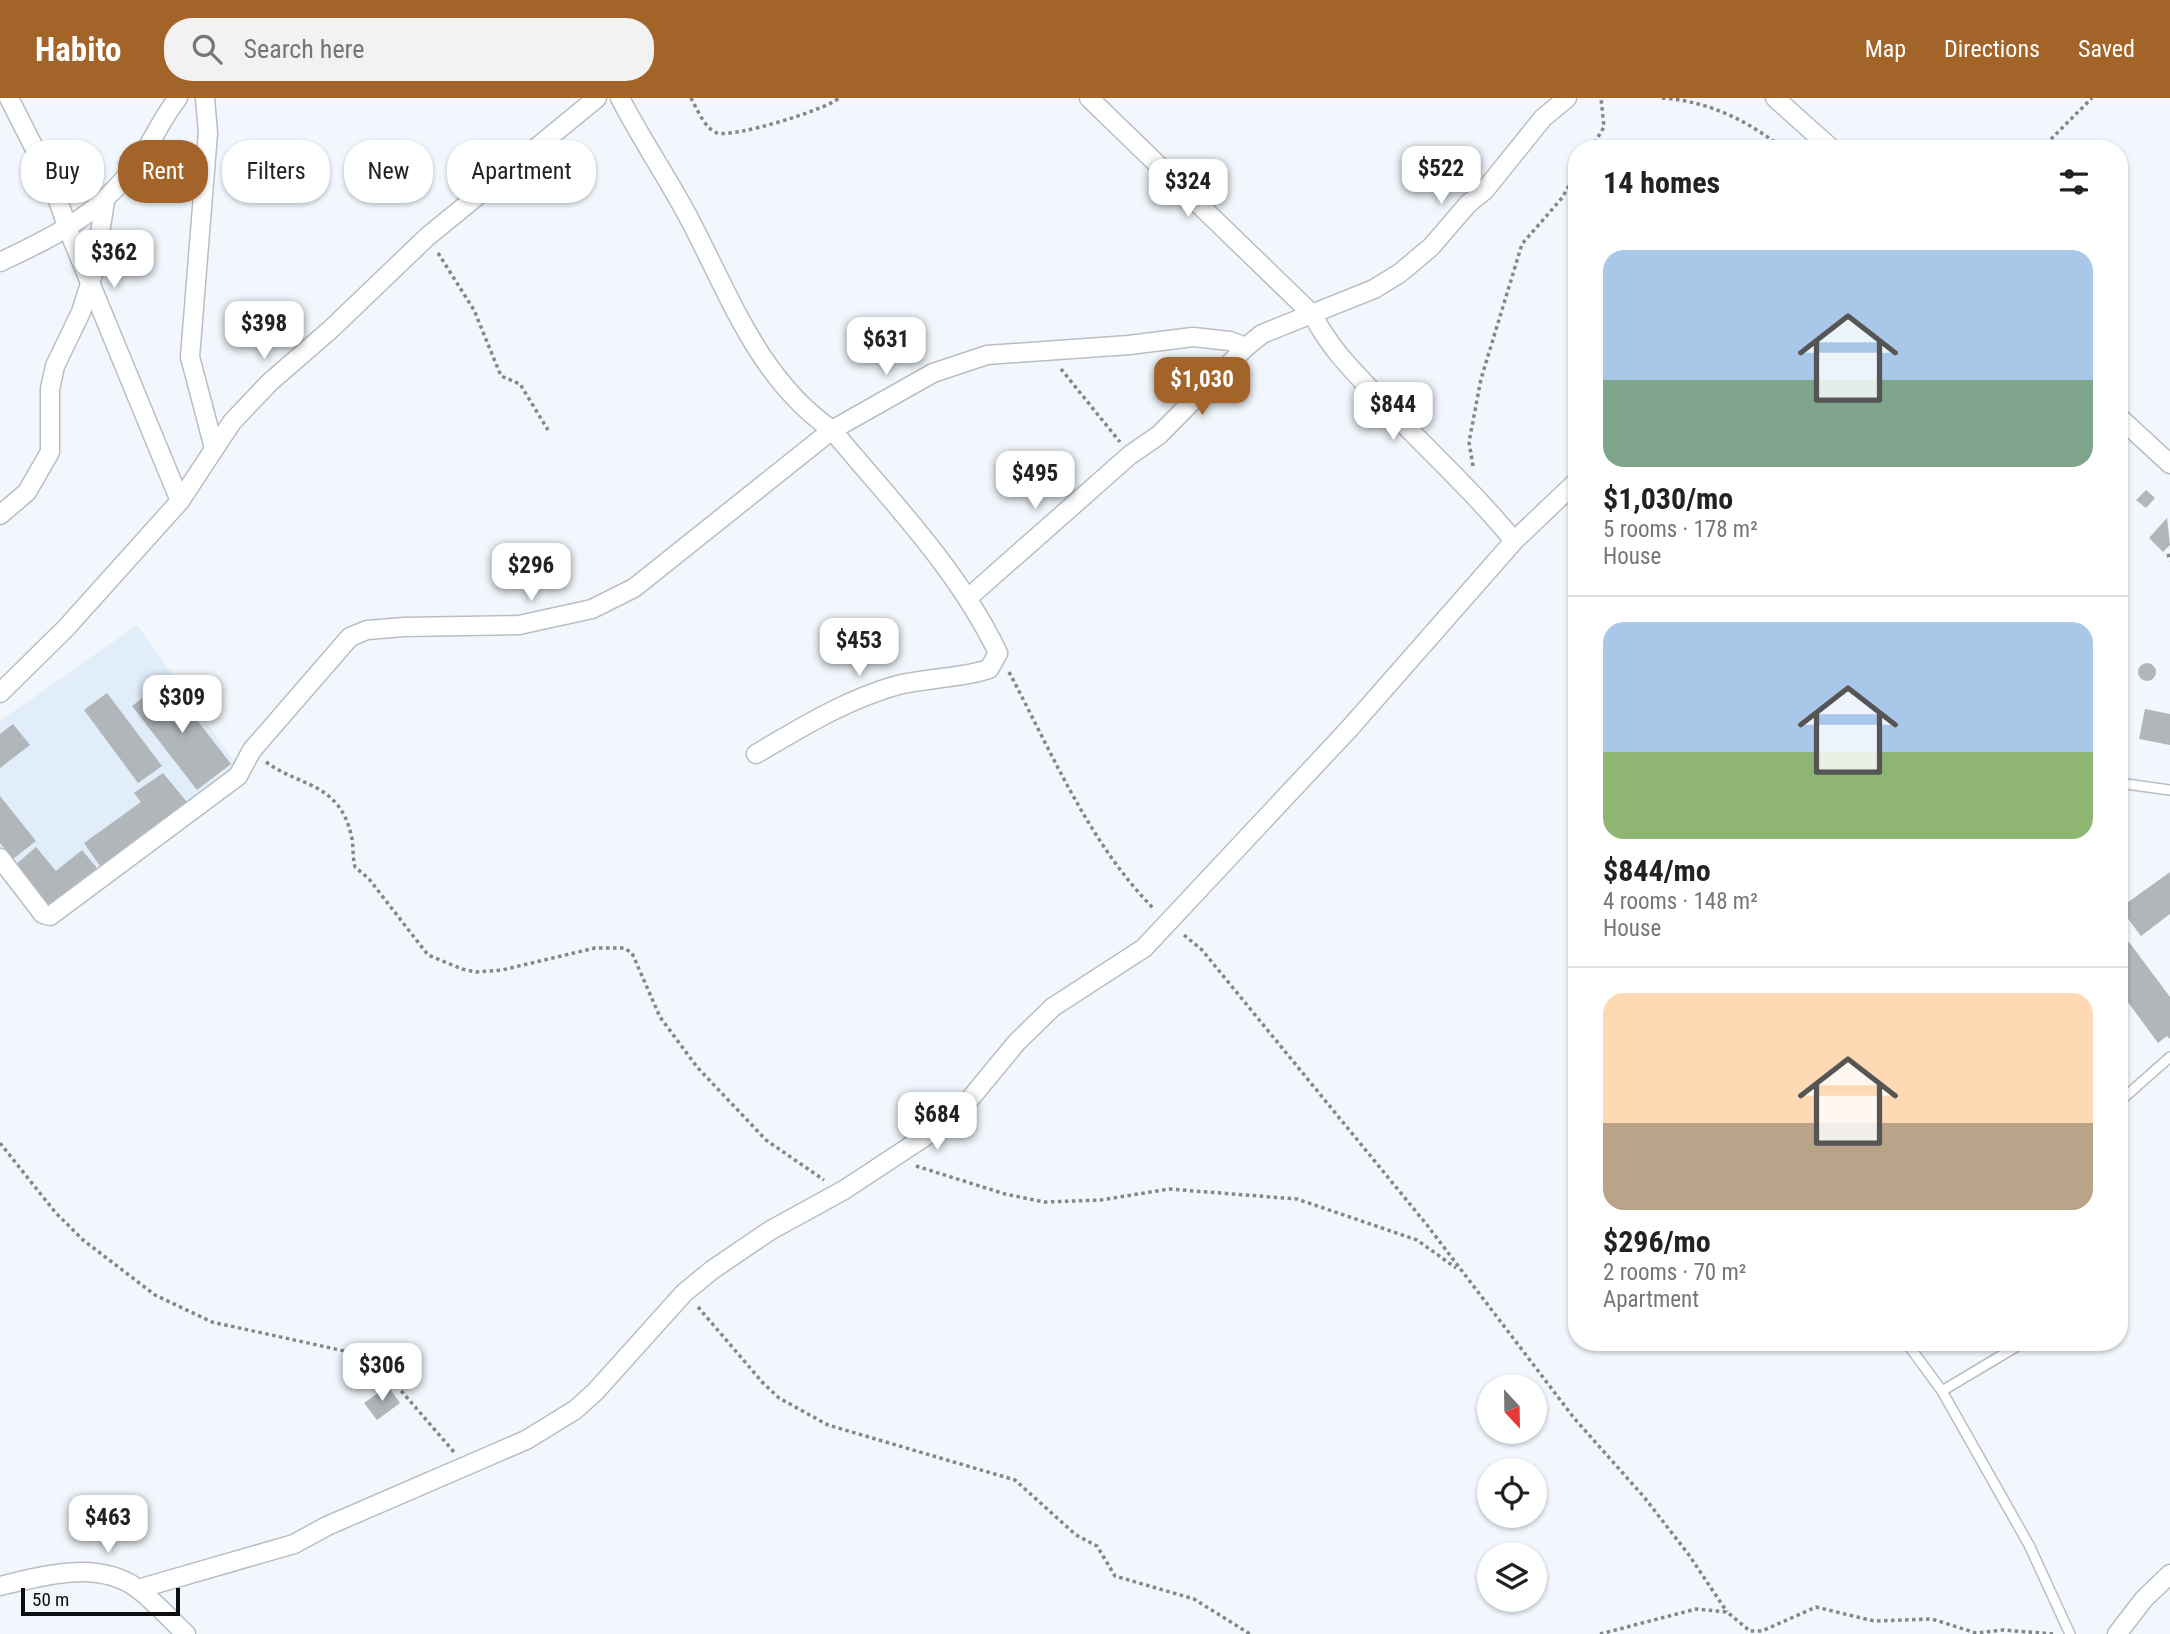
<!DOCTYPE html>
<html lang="en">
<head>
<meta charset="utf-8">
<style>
  body { margin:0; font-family:"Roboto Condensed",sans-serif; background:#f2f2f2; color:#222; height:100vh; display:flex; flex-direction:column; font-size:26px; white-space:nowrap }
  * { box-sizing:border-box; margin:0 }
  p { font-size:23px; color:#767676 }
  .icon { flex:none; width:38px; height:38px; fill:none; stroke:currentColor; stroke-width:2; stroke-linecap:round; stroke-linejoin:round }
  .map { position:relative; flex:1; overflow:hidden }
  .panel { position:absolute; left:1568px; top:42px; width:560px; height:1211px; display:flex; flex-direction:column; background:#fff; border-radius:28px; box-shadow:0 2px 5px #0004 }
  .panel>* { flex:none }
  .guide { position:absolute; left:21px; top:42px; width:665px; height:63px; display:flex; gap:14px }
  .needle { width:46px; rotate:158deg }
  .controls { position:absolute; left:1477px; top:1276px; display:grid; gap:14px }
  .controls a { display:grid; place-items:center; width:70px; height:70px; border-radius:50%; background:#fff; box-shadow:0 2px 5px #0004; font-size:35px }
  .scale { position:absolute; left:21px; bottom:18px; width:159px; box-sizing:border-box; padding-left:7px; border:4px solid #0c0e10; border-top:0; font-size:19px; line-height:24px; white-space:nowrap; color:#0c0e10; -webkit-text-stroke:5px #f1f7fc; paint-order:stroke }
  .price { position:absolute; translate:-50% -60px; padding:0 16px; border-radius:14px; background:#fff; color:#222; font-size:23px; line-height:46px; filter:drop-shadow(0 2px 4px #0008) }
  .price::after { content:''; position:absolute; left:50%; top:42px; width:21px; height:16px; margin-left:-10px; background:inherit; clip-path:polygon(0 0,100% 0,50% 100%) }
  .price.current { background:#a26429; color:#fff }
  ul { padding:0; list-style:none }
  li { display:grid; align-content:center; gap:14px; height:371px; padding:0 35px }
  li+li { border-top:2px solid #e0e0e0 }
  li span { display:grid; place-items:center; height:217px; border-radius:21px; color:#555 }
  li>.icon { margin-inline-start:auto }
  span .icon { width:126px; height:126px; fill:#fffc; stroke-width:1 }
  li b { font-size:30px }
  h2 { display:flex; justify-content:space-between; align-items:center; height:84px; padding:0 35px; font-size:30px }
  .pill { padding:0 24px; border-radius:28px; background:#fff; box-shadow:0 2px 5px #0004; font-size:24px; line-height:63px }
  .pill.current { background:#a26429; color:#fff }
  header { display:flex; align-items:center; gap:42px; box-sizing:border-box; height:98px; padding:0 35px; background:#a26429; color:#fff }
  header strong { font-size:33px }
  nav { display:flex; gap:38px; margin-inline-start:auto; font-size:24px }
  .search { width:490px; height:63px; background:#f2f2f2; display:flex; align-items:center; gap:18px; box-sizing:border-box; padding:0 24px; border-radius:28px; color:#767676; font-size:26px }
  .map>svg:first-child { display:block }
  .built { fill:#e1edf8 }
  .building { fill:#b1b6bb }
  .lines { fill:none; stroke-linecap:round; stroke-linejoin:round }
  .service-casing { stroke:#b9bec3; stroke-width:12 }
  .minor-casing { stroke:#b9bec3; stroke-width:21 }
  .path { stroke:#83878a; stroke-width:3.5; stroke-dasharray:3.5 3.5; stroke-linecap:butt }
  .service { stroke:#fff; stroke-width:9 }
  .minor { stroke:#fff; stroke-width:18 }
</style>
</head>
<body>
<header>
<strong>Habito</strong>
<div class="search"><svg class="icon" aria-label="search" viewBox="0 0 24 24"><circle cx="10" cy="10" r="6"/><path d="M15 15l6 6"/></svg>Search here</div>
<nav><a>Map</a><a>Directions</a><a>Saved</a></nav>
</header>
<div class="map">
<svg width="2170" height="1536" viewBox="0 0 2170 1536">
  <rect width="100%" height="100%" fill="#f1f7fc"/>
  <polygon class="built" points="137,527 247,682 40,827 0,773 0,623"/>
  <g class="building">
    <polygon points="2146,392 2155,400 2146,410 2136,402"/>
    <polygon points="2167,420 2170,447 2163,454 2149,440"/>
    <circle cx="2147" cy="574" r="9"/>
    <polygon points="166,582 231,666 197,692 132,608"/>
    <polygon points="107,595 162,668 138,685 84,612"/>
    <polygon points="2145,611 2170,616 2170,647 2139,641"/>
    <polygon points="13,626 30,647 0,670 0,636"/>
    <polygon points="163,675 191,709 102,771 84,745 141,704 134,695"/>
    <polygon points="0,698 36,743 13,761 0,745"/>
    <polygon points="36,749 56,773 82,752 101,775 49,817 14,768"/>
    <polygon points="2170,774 2170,816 2141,838 2120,810"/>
    <polygon points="2129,844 2170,899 2170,941 2167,938 2158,945 2119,892 2119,851"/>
    <polygon points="388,1288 400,1305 377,1322 364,1305"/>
  </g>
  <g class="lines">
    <defs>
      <g id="service">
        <polyline points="2119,685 2170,692"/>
        <polyline points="2119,1004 2170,959"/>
        <polyline points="1906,1244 1942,1293 2029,1447 2070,1536"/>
        <polyline points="1942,1293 2024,1244"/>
      </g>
      <g id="minor">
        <polyline points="9,0 52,85 68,131 180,403"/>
        <polyline points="205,0 208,35 190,259 214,350"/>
        <path d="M620,0C642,43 670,83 692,126C731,201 760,282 832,332L933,275L987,257L1129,247L1193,239L1230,243L1246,249L1262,236L1374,191L1400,175L1431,149L1468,106L1485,92L1543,20L1567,0"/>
        <path d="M1089,0L1313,217C1329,249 1352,272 1376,297C1422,347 1472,391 1514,443"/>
        <polyline points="1775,0 1832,51"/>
        <path d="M0,164C62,135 105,113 144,55C156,36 164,17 178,0"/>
        <polyline points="2119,319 2170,366"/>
        <polyline points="0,417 27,394 50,354 50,291 55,268 81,214 94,173 105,103"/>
        <polyline points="968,500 1130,357 1159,337 1246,249"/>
        <polyline points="0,595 66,530 180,403 232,324 270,284 330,232 427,139 597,0"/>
        <path d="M0,760L43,816L50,818L238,678L252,652L350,539L367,532L404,529L519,527L592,511L634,490L832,332C891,403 958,471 998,555L989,571C962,580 927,580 898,587C847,601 802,629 756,656"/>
        <path d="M0,1488C43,1478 98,1461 138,1491C155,1504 170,1521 186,1536"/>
        <polyline points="138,1491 294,1446 327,1428 526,1342 575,1312 595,1294 684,1195 712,1172 771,1132 844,1092 932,1034 965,1007 1017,944 1053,909 1144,850 1349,631 1514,443 1577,383"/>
        <polyline points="2117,1536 2144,1501 2170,1476"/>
      </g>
    </defs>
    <use href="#service" class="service-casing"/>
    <use href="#minor" class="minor-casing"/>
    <g class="path">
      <path d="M691,0C697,11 705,31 717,35C733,40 826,12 839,0"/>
      <path d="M1662,0C1709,3 1748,23 1784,51"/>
      <polyline points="1591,51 1604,29 1601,0"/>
      <polyline points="2041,51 2092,0"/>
      <polyline points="438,155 474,212 501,278 520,286 548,332"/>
      <polyline points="1061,271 1120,344"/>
      <polyline points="1473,368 1469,344 1481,281 1522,146 1562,100 1577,74"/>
      <polyline points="2168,456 2170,463"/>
      <path d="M1009,574C1052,655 1089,745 1154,811"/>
      <path d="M266,664C300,689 338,684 351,736C354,747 352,758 355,769L369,781L428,857L462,871L476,874L502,872L595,850H624L632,855L660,919L697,969L766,1042L824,1082"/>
      <polyline points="1184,837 1202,852 1427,1127 1574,1320 1644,1399 1689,1457 1727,1514"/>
      <polyline points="0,1045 55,1114 83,1142 155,1197 212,1224 372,1259 454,1354"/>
      <polyline points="916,1068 1005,1096 1044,1104 1101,1102 1169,1091 1297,1101 1417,1142 1456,1170"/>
      <polyline points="698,1209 763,1285 779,1300 828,1327 1015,1382 1076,1437 1097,1448 1115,1478 1194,1501 1250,1536"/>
      <polyline points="1600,1536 1696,1511 1727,1514 1750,1533 1762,1533 1816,1509 1874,1523 1932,1521 1976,1535 2003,1532 2054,1536"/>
    </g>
    <use href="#service" class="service"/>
    <use href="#minor" class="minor"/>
  </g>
</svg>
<div class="controls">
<a><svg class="needle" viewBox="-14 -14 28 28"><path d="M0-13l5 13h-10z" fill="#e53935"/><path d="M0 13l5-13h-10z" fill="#767676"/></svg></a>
<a><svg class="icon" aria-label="locate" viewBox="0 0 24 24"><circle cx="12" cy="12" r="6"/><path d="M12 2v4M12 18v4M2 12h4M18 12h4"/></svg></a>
<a><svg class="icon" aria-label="layers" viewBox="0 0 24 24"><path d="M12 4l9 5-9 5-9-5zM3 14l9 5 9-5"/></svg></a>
</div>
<div class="scale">50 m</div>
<b class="price" style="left:1441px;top:108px">$522</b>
<b class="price" style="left:1188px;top:121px">$324</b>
<b class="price" style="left:114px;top:192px">$362</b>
<b class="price" style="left:264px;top:263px">$398</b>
<b class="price" style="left:886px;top:279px">$631</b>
<b class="price current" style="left:1202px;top:319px">$1,030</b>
<b class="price" style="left:1393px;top:344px">$844</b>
<b class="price" style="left:1035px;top:413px">$495</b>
<b class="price" style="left:531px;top:505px">$296</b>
<b class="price" style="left:859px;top:580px">$453</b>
<b class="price" style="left:182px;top:637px">$309</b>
<b class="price" style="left:937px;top:1054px">$684</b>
<b class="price" style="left:382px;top:1305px">$306</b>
<b class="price" style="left:108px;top:1457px">$463</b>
<div class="guide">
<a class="pill">Buy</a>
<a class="pill current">Rent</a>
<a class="pill">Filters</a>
<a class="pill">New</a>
<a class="pill">Apartment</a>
</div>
<section class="panel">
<h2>14 homes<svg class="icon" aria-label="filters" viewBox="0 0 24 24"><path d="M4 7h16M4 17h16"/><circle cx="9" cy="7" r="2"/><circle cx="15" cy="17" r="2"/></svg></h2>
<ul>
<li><span style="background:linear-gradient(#a9c7e8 60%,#7fa58c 0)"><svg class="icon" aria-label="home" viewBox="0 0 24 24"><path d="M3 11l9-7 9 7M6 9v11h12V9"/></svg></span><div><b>$1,030/mo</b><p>5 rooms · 178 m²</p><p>House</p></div></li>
<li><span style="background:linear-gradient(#a9c7e8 60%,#8fb573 0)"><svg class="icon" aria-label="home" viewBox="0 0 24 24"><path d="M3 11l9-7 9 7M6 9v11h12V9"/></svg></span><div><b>$844/mo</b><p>4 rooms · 148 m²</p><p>House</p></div></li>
<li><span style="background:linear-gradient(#ffd9b3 60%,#b9a48a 0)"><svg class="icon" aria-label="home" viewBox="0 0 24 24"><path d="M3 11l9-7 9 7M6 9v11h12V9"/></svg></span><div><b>$296/mo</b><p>2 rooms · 70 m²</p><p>Apartment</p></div></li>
</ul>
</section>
</div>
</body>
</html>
